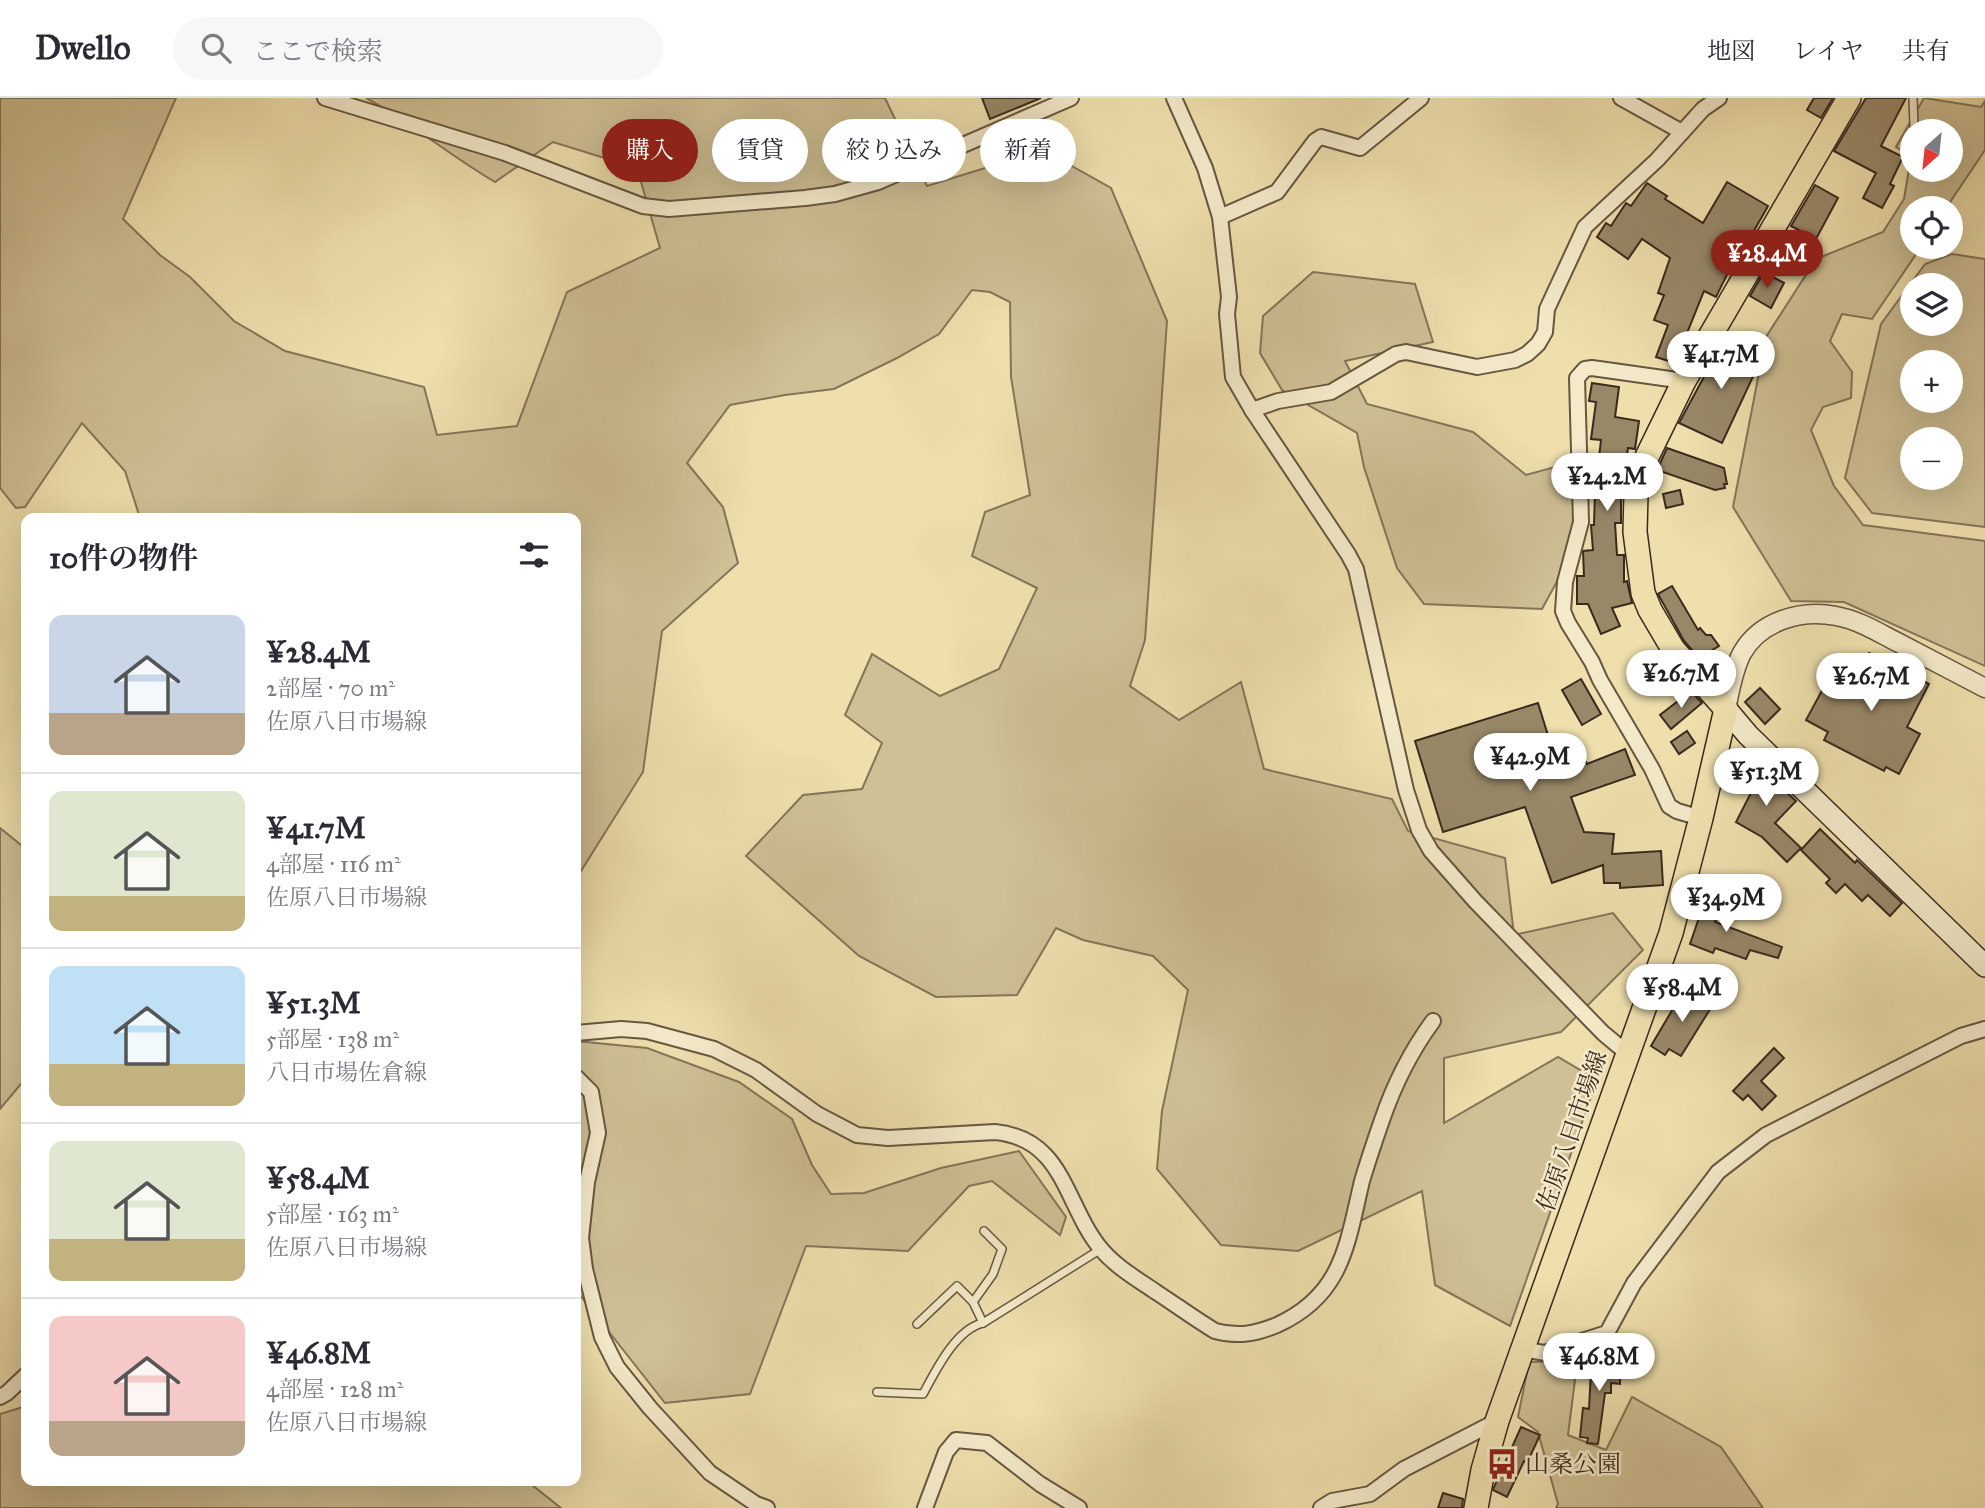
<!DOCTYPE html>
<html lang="ja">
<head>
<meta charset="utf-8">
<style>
  body { margin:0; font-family:"IM FELL Great Primer","Noto Serif JP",serif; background:#f7f7f7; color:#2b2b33; height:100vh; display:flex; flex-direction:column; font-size:26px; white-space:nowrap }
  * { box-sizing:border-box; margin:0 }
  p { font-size:23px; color:#7c7c81 }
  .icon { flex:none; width:38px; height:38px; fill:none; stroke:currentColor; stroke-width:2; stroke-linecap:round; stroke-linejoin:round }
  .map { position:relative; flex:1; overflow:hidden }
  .drawer { position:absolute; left:21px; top:415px; width:560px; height:973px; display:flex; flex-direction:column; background:#fff; border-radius:14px; box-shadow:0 7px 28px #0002 }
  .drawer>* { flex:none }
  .top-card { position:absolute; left:602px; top:21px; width:665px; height:63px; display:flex; gap:14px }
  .needle { width:46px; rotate:207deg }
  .buttons { position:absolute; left:1900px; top:21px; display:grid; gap:14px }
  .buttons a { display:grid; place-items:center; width:63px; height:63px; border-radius:50%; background:#fff; box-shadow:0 7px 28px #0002; font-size:35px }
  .price { position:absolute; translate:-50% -60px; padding:0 16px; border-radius:24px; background:#fff; color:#222; font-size:23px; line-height:46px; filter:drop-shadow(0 2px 4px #0008) }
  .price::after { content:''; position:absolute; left:50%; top:42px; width:21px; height:16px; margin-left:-10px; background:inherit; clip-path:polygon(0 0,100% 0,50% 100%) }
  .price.current { background:#8f2418; color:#fff }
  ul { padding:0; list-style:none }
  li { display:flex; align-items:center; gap:21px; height:175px; padding:0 28px }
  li+li { border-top:2px solid #e1e1e2 }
  li span { display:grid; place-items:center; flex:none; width:196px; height:140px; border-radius:14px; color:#555 }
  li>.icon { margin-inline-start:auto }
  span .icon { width:84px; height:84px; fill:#fffc; stroke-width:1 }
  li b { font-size:30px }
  h2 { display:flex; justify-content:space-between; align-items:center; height:84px; padding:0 28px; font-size:30px }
  .tag { padding:0 24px; border-radius:32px; background:#fff; box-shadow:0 7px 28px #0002; font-size:24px; line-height:63px }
  .tag.current { background:#8f2418; color:#fff }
  header { display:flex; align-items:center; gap:42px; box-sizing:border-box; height:98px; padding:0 35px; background:#fff; border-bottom:2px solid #e1e1e2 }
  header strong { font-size:33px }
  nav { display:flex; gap:38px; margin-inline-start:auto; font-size:24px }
  .search { width:490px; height:63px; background:#f7f7f7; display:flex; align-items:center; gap:18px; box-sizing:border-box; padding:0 24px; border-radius:38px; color:#7c7c81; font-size:26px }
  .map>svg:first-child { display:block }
  .green { fill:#cfc095; stroke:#847559; stroke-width:2; fill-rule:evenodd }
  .building { fill:#988868; stroke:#3a2a1d; stroke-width:2 }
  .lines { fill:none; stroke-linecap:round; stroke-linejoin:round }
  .service-casing { stroke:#675741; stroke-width:10 }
  .minor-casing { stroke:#675741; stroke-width:18 }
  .tertiary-casing { stroke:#675741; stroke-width:21 }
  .secondary-casing { stroke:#3a2a1d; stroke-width:24 }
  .primary-casing { stroke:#3a2a1d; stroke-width:26 }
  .service { stroke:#f4eaca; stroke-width:7 }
  .minor { stroke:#f4eaca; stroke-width:14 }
  .tertiary { stroke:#f4eaca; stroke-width:18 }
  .secondary { stroke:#f4eaca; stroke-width:21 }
  .primary { stroke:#eedfad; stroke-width:23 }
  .labels { text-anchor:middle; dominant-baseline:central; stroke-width:5; stroke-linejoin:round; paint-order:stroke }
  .street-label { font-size:24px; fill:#3a2a1d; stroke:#f4eaca }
  .poi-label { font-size:24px; fill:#3a2a1d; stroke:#f4eaca; text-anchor:start }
</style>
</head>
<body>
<header>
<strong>Dwello</strong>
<div class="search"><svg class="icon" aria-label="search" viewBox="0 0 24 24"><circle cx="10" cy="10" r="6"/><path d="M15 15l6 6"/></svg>ここで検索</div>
<nav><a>地図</a><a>レイヤ</a><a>共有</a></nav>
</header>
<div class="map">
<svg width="1985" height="1410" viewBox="0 0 1985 1410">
  <rect width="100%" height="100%" fill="#eedfad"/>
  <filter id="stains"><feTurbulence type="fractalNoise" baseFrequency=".00286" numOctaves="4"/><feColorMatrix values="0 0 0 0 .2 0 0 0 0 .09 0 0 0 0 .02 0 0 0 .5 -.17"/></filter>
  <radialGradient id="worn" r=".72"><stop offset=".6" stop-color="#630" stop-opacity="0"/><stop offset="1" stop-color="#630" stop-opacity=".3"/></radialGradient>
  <g class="green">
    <path d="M0,0H176L123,121L160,157L190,179L234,223L285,253L424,289L437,337L517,328L567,194L660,150L637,70L553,44L495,84C450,58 412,25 366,0H885L927,88L1043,52L1111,90L1167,223L1145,542L1130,588L1179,622L1241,584L1264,671L1392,701L1408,733L1505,760L1514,837L1613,815L1643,852L1561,934L1444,960V1025L1558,959L1597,982L1510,1228L1435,1187L1422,1093L1298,1153L1221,1147L1157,1071L1162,1013L1188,892L1153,858L1083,842L1056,830L1017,897L936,899L859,858L746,758L803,697L862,691L882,645L845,617L872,556L940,598L999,571L1037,490L972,458L985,414L1030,397L1011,279L1010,204L990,194L972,192L939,236L897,260L834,291L785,297L730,307L687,365L723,409L738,465L662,533L643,674L576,781V420H140L125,373L82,325L25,409L16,410L0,390Z"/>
    <path d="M1924,0L1981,9L1985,3V52L1946,110H1913V149H1921L1872,221L1842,216L1830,243L1852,274L1851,300L1823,309L1811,332L1834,388L1863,427L1985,443V568L1844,504L1791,503L1733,409L1766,239L1816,161L1883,134L1904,101L1911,59L1896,49ZM1913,33H1951V72H1913Z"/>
    <path d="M1952,156L1985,161V429L1872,415L1845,380L1881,226L1925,166ZM1951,187V226H1913V187ZM1951,264V303H1913V264ZM1951,341V380H1913V341Z"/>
    <polygon points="1313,174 1415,186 1433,244 1345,263 1367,306 1473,334 1526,377 1577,363 1572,456 1542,511 1424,506 1397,470 1364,369 1357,335 1282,292 1260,255 1263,218"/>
    <polygon points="0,730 26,751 26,980 0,1011"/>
    <polygon points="576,943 647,950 739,984 792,1021 812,1067 831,1096 864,1095 941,1070 1019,1053 1066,1119 1060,1137 992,1083 969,1088 908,1153 806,1148 750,1296 665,1305 576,1192"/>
    <polygon points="1562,1263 1575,1282 1568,1337 1606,1352 1632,1299 1721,1349 1763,1410 1556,1410 1558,1406 1538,1334 1518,1319 1529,1264"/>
    <polygon points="26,1308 26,1382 527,1383 561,1410 0,1410 0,1316"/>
  </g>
  <g class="building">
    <polygon points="982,0 1041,0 990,21"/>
    <polygon points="1814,0 1833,0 1821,20 1807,12"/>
    <polygon points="1866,0 1906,0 1881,48 1903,59 1890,86 1894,88 1882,110 1863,100 1876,75 1834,53"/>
    <polygon points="1727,84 1768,108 1751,138 1747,136 1716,199 1704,193 1675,265 1656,259 1668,227 1654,222 1664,197 1658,195 1670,160 1642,141 1628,161 1597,139 1606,125 1611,128 1626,105 1631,108 1647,85 1667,98 1665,101 1703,125"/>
    <polygon points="1815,87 1838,100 1816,141 1791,128"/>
    <polygon points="1764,174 1784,185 1771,210 1750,198"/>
    <polygon points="1726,238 1759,254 1752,268 1757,270 1722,345 1679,325"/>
    <polygon points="1592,285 1619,289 1615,319 1639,323 1635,351 1628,350 1625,371 1621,371 1621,425 1615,425 1617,457 1624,457 1624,484 1627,483 1632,505 1612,510 1620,528 1601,536 1588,506 1577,506 1577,478 1584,478 1583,453 1593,452 1591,427 1594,427 1595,394 1598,394 1601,368 1598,368 1601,342 1591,341 1596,304 1589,303"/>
    <polygon points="1667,350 1724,370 1727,386 1724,386 1725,390 1715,392 1657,372"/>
    <polygon points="1680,392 1683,406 1666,410 1663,396"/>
    <polygon points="1672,488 1698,532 1700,530 1706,537 1711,537 1719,548 1699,560 1684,543 1658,496"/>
    <polygon points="1869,555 1929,586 1907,629 1920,636 1899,676 1886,669 1884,673 1824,642 1828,634 1806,622 1832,574 1853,585"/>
    <polygon points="1660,559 1672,577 1653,589 1651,587 1642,592 1641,589 1637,592 1629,579"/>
    <polygon points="1581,581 1601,616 1582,627 1562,592"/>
    <polygon points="1760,590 1780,611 1765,626 1745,604"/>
    <polygon points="1691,593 1702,605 1671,631 1660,617"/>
    <polygon points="1538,605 1559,673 1586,664 1587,666 1625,651 1635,677 1571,699 1584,734 1614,736 1612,756 1661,753 1663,787 1620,790 1620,785 1604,785 1603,767 1552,785 1525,709 1443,734 1415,643"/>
    <polygon points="1687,633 1695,645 1679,656 1671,644"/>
    <polygon points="1746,656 1796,703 1775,725 1801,750 1787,764 1762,739 1736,724 1754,689 1737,676 1740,672 1736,669"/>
    <polygon points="1820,731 1855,765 1857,762 1902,805 1890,818 1868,797 1862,803 1845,786 1836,795 1826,785 1830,781 1801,752"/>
    <polygon points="1706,794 1725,802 1715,824 1782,849 1778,860 1750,852 1746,861 1715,850 1713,855 1690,846 1702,811 1699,810"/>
    <polygon points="1684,892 1712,908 1681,958 1669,951 1665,957 1651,948"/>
    <polygon points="1774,950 1784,960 1761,983 1776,998 1762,1012 1748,997 1743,1002 1733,993"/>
    <polygon points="1592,1255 1621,1257 1620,1286 1611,1285 1611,1295 1605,1295 1598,1346 1587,1345 1588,1340 1580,1339 1583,1310 1589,1311"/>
    <polygon points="1521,1329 1540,1337 1527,1365 1524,1363 1507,1399 1493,1392 1494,1389"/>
    <polygon points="1443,1395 1463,1401 1462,1410 1438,1410"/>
  </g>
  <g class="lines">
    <defs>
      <g id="service">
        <polyline points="1913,0 1914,28"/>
        <polyline points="973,1204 993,1176 1002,1151 984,1133"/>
        <polyline points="917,1226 957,1188 973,1204 983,1225"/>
        <path d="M877,1294L923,1296C936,1272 956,1231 983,1225L1101,1151"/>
      </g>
      <g id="minor">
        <polyline points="325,0 505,55 643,108 669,111 805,100 835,96 878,84 1071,0"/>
        <polyline points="1174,0 1205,70 1220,119 1229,199 1227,216 1233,279 1252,312 1348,456 1356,471 1406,692 1419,732 1431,753 1475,803 1603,935 1627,955"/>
        <polyline points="1621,0 1682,34"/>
        <polyline points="1220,119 1277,94 1315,43 1321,39 1360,50 1421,0"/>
        <polyline points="1684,283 1592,270 1585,271 1577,280 1581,424 1565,484 1563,513 1568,525 1592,564 1600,582 1652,671 1669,708 1677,713 1701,720"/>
        <polyline points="1252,312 1278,303 1331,294 1396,256 1406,254 1477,269 1515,262 1527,256 1538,246 1545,234 1547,211 1585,129 1657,62 1703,11 1719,0"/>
        <path d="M576,935L621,931L647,933L714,951L756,972L817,1016L857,1037L888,1040L995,1034C1065,1041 1064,1106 1101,1151C1116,1169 1137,1181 1156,1194C1176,1207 1195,1221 1215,1233C1238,1239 1255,1236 1277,1227C1343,1197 1347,1146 1362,1083C1368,1063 1375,1042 1382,1022C1394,987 1411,953 1433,923"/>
        <polyline points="576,979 591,994 598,1035 587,1084 581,1140 585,1171 602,1239 617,1269 650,1310 710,1375 756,1406 767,1410"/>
        <polyline points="1524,1251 1544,1255 1607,1235 1634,1185 1718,1074 1766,1037 1961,938 1985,931"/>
        <polyline points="0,1299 7,1295 26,1277"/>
        <polyline points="925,1410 946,1354 956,1342 987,1345 1040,1386 1079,1410"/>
        <polyline points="1321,1410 1332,1403 1370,1396 1404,1371 1497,1323"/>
      </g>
      <path id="tertiary" d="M1726,611C1730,593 1733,572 1742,555C1760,523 1801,511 1836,518C1859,522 1879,535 1899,545C1928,560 1956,575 1985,590"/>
      <polyline id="secondary" points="1726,611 1748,637 1985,868"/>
      <polyline id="primary" points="1476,1410 1483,1372 1497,1323 1671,835 1701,720 1726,611 1673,551 1650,512 1643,495 1635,434 1636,396 1640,373 1684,283 1849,0"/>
    </defs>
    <use href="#service" class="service-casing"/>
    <use href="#minor" class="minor-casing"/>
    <use href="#tertiary" class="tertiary-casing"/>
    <use href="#secondary" class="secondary-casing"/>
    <use href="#primary" class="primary-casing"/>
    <use href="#service" class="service"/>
    <use href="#minor" class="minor"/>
    <use href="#tertiary" class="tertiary"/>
    <use href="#secondary" class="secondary"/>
    <use href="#primary" class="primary"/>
  </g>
  <defs>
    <symbol id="bus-bare" viewBox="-9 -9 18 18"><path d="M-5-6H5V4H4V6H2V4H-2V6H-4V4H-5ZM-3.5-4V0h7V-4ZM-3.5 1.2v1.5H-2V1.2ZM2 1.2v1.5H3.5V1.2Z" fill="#8f2418" stroke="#f4eaca" stroke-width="2.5" paint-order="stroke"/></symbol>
  </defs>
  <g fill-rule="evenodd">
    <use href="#bus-bare" x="1480" y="1344" width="44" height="44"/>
  </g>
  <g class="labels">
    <g class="street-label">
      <text transform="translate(1572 1033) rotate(-71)">佐原八日市場線</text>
    </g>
    <g class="poi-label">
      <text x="1525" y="1366">山桑公園</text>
    </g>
  </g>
  <rect width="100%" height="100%" filter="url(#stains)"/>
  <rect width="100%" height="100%" fill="url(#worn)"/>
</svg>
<div class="buttons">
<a><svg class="needle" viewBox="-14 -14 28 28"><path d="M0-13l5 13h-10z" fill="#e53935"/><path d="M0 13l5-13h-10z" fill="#7c7c81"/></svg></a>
<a><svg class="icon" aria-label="locate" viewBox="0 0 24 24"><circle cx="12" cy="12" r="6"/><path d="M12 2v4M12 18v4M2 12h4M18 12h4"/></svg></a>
<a><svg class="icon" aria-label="layers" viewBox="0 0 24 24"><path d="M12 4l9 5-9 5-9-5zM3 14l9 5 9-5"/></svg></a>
<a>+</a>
<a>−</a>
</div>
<b class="price current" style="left:1767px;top:192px">¥28.4M</b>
<b class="price" style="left:1721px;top:293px">¥41.7M</b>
<b class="price" style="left:1607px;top:415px">¥24.2M</b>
<b class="price" style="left:1681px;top:612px">¥26.7M</b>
<b class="price" style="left:1871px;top:615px">¥26.7M</b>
<b class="price" style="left:1530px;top:695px">¥42.9M</b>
<b class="price" style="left:1766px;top:710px">¥51.3M</b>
<b class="price" style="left:1726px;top:836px">¥34.9M</b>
<b class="price" style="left:1682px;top:926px">¥58.4M</b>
<b class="price" style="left:1599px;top:1295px">¥46.8M</b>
<div class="top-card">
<a class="tag current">購入</a>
<a class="tag">賃貸</a>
<a class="tag">絞り込み</a>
<a class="tag">新着</a>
</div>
<section class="drawer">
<h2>10件の物件<svg class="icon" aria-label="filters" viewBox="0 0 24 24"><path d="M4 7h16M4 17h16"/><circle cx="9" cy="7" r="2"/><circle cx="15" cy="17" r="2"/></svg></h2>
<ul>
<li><span style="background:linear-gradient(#c9d6e8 70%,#b9a48a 0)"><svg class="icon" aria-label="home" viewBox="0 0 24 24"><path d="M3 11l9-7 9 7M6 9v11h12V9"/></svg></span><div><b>¥28.4M</b><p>2部屋 · 70 m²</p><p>佐原八日市場線</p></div></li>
<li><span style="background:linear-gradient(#dfe7d0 75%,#c2b280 0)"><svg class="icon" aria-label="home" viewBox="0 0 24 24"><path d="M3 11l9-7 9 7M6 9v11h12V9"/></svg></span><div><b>¥41.7M</b><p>4部屋 · 116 m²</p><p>佐原八日市場線</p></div></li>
<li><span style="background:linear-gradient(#bfe0f5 70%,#c2b280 0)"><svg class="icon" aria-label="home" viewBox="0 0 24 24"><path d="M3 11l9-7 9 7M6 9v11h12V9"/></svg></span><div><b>¥51.3M</b><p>5部屋 · 138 m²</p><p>八日市場佐倉線</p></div></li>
<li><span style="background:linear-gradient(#dfe7d0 70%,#c2b280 0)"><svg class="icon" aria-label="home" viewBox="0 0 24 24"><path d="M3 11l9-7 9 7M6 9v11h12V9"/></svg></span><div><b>¥58.4M</b><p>5部屋 · 163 m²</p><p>佐原八日市場線</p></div></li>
<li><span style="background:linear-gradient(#f6c9c9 75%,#b9a48a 0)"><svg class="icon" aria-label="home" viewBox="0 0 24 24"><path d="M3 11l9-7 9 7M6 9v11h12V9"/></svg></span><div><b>¥46.8M</b><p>4部屋 · 128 m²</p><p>佐原八日市場線</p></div></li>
</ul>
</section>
</div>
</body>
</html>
